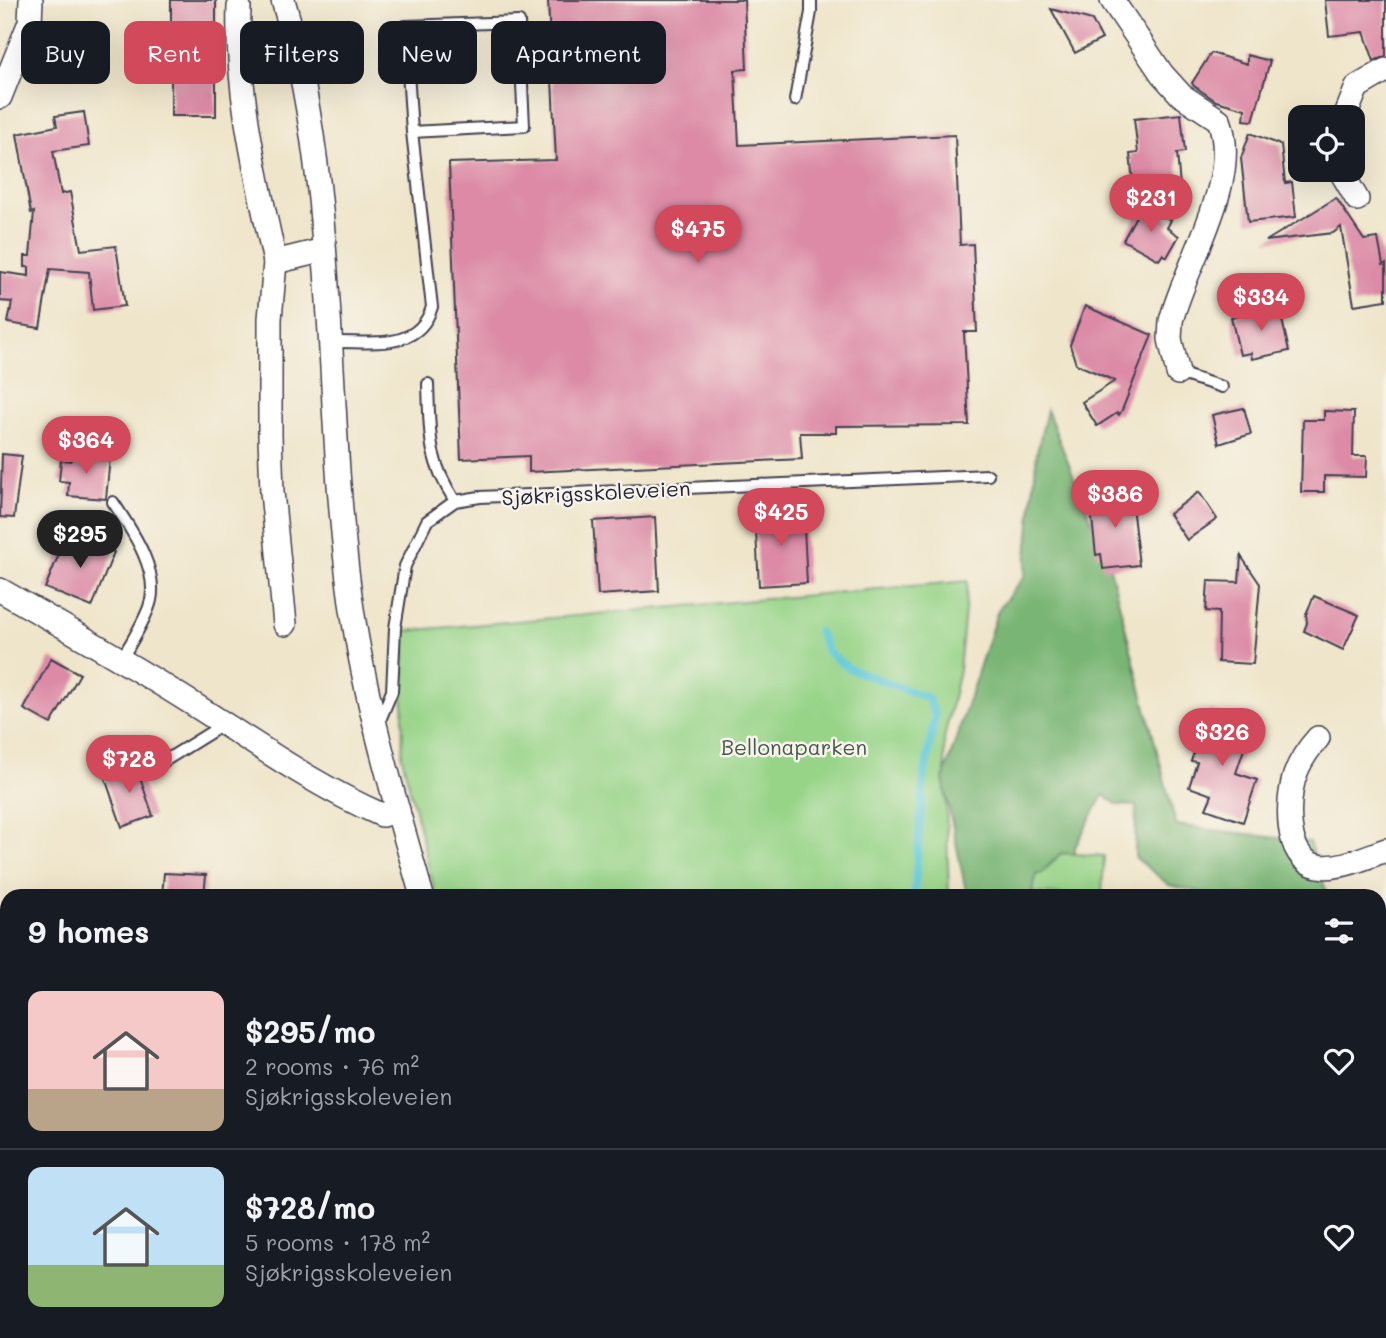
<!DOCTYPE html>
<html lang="en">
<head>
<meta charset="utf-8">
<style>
  body { margin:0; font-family:Mali,sans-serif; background:#242831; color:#f1f3f6; height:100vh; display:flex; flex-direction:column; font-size:26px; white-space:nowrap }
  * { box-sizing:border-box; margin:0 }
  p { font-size:23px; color:#9ea1a6 }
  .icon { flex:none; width:38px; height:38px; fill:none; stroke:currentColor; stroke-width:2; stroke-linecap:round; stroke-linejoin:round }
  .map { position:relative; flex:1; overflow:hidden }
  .drawer { position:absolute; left:0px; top:889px; width:1386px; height:450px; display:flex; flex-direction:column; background:#171b24; border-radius:21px 21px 0 0; box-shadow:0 7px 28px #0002 }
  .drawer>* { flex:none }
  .banner { position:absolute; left:21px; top:21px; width:700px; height:63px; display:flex; gap:14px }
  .controls { position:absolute; left:1288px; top:105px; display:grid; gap:14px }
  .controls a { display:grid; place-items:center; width:77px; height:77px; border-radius:14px; background:#171b24; box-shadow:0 7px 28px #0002; font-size:35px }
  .price { position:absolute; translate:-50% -60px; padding:0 16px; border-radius:24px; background:#d1495b; color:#fff; font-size:23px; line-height:46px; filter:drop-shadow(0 2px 4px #0008) }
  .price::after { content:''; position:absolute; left:50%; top:42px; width:21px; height:16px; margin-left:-10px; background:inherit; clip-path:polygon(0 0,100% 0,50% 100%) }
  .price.active { background:#222; color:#fff }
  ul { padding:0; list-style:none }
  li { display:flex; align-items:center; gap:21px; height:175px; padding:0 28px }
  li+li { border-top:2px solid #363941 }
  li span { display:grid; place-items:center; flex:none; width:196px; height:140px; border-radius:14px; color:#555 }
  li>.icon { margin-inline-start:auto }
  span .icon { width:84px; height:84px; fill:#fffc; stroke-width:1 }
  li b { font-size:30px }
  h2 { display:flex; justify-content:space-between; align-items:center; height:84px; padding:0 28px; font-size:30px }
  .tag { padding:0 24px; border-radius:14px; background:#171b24; box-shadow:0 7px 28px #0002; font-size:24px; line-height:63px }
  .tag.active { background:#d1495b; color:#fff }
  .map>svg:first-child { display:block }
  .green { fill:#97d488; stroke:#5c7b62; stroke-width:2 }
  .forest { fill:#79b674; stroke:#4e6c58; stroke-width:2 }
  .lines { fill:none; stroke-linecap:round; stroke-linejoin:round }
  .stream { stroke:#5fc9d9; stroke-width:8 }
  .building { fill:#dc8aa6 }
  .service-casing { stroke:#413f50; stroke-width:14 }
  .minor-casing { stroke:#413f50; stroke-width:26 }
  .secondary-casing { stroke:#413f50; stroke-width:35 }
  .service { stroke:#fff; stroke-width:10 }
  .minor { stroke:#fff; stroke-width:23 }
  .secondary { stroke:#fbe6c4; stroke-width:32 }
  .labels { text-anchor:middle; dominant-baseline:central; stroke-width:5; stroke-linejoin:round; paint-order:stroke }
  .street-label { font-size:21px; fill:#22223b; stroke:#f7f3e8 }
  .park-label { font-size:21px; fill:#455752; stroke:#f7f3e8 }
</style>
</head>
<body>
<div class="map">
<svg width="1386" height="1338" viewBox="0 0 1386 1338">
  <rect width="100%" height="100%" fill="#f7f3e8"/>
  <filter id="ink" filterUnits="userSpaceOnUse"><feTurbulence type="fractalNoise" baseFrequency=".0143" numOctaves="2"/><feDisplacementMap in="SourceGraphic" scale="14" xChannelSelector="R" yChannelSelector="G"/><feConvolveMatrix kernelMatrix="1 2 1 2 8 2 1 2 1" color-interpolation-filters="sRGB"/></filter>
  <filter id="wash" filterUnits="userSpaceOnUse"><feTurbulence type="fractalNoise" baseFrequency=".00686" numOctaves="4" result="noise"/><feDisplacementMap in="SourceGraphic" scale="28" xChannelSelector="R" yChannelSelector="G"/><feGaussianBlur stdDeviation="1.57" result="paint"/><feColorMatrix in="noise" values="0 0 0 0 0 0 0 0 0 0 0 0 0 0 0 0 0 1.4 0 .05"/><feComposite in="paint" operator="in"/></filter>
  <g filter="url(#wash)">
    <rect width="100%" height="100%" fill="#efe5ca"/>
    <g class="green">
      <polygon points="968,581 959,670 944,739 949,896 436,896 402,757 405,631"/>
      <polygon points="1061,853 1104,856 1102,896 1032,893 1036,873 1041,873"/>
      <polygon points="622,1332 709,1332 710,1338 624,1338"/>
      <polygon points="723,1332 1018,1332 1020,1338 724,1338"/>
    </g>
    <polygon class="forest" points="1047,410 1109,564 1176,825 1309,842 1328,896 1217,896 1169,885 1135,857 1136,806 1118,805 1103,795 1075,847 1075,854 1061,853 1041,874 1037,873 1031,896 967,896 943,779 998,610 1025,576 1037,452"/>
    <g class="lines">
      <polyline class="stream" points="819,632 828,652 848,668 928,698 935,715 924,779 914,896"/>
    </g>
    <g id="blocks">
      <g class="building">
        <rect x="171" y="0" width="45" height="116"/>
        <polygon points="548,0 744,0 747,69 735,70 739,145 955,135 960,245 973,244 977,332 964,332 969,425 836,426 836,433 800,433 802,459 529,472 529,456 461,459 449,163 556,160"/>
        <polygon points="1325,0 1386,0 1386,56 1374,61 1364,32 1329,36"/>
        <polygon points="1051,9 1092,20 1102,39 1075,53"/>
        <polygon points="1211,53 1247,64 1247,55 1270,61 1253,121 1244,120 1245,109 1216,101 1194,86 1192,83"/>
        <polygon points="84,112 89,146 53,151 61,194 70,192 81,250 116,246 125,306 93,310 89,272 50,269 40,328 8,323 12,302 0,301 0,272 29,276 29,267 25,267 25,256 30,256 34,212 31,213 17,134 57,126 55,116"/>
        <polygon points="1181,114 1185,152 1177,153 1180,186 1134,191 1130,154 1138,153 1134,119"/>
        <polygon points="1250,133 1281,145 1285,183 1292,182 1296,217 1248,222 1241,158"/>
        <polygon points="1336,198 1364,240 1378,238 1383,265 1386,264 1386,300 1354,305 1341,227 1333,233 1266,241"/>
        <polygon points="1142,205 1171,220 1167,228 1179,236 1167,257 1163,254 1159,260 1123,240"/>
        <polygon points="1085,306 1152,335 1122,410 1119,415 1117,413 1097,426 1082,402 1115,381 1076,364 1070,345"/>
        <polygon points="1279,306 1289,351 1252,359 1251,353 1240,355 1231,317"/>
        <polygon points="1244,408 1251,434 1219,444 1212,415"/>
        <polygon points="1324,411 1354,412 1353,456 1367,456 1366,477 1324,476 1324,492 1301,492 1303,420 1324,420"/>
        <polygon points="71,453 110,457 106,499 68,496 69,482 59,481 61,460 71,461"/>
        <polygon points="2,454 22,456 14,518 0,517"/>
        <polygon points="1130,489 1139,565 1103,569 1101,554 1096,555 1091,509 1096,508 1095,494"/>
        <polygon points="1199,492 1217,519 1187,540 1169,514"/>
        <polygon points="803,510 807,583 759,586 755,513"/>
        <polygon points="655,517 659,591 598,595 593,521"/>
        <polygon points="67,534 114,552 92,607 45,588"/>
        <polygon points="1241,556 1260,584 1253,664 1218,662 1219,612 1206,611 1208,581 1239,582"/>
        <polygon points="1314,596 1359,615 1343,650 1304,631 1307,623 1306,614"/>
        <polygon points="51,658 80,674 51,724 24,709"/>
        <polygon points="1209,710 1241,721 1235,739 1246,743 1236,773 1257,780 1243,822 1206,809 1212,795 1189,787 1197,762 1191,761"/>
        <polygon points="135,763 153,816 122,827 104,775"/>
        <polygon points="164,873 206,875 204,896 162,896"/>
      </g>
    </g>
  </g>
  <g filter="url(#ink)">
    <use href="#blocks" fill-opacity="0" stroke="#413f50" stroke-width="2"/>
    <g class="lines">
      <defs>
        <g id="service">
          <polyline points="795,100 811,12 811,0"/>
          <path d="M332,342C371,341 418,352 432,307L412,132L405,26L519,22L524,126L412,132"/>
          <polyline points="1178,373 1222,387"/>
          <path d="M428,384C430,434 427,458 455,501"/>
          <path d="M113,502C131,529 162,573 149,607C142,626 130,644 121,660"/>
          <polyline points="378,725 392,691 395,628 405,566 427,521 455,501 480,497 988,475"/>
          <polyline points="150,770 224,724"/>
          <polyline points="0,1050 7,1047"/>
          <polyline points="1235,1332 1236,1338"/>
        </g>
        <g id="minor">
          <path d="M283,0C339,191 324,392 349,587C362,692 393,794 422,896"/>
          <path d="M1112,0L1162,74L1181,95L1219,120C1242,180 1186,262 1171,321L1170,339L1178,373"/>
          <path d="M239,7C236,94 257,177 275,262L324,250"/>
          <polyline points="0,97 30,22 31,0"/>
          <polyline points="1345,117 1357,87 1386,70"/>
          <polyline points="1340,170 1357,199"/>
          <polyline points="275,262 270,319 270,436 272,492 285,624"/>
          <path d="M0,590C65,627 130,664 193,704C255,743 315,786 382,815L398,810"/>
          <path d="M1318,738C1308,749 1300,761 1295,775C1287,799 1283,859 1318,866C1339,870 1366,857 1386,850"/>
          <polyline points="1379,1136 1386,1143"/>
          <polyline points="507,1332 507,1338"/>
          <polyline points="98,1338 101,1332"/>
        </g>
        <g id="secondary">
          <polyline points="280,1332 290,1338"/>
          <polyline points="14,1338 23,1332"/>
        </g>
      </defs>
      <use href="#service" class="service-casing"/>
      <use href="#minor" class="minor-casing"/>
      <use href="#secondary" class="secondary-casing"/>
      <use href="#service" class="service"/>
      <use href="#minor" class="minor"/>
      <use href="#secondary" class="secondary"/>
    </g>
  </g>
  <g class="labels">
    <g class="street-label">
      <text transform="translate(596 492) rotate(-3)">Sjøkrigsskoleveien</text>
    </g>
    <g class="park-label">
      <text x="794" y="746">Bellonaparken</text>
    </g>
  </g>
</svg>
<div class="controls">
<a><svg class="icon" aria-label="locate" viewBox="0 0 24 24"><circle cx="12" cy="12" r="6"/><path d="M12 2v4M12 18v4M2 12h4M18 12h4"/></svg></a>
</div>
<b class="price" style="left:1151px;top:234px">$231</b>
<b class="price" style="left:698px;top:265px">$475</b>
<b class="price" style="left:1261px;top:333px">$334</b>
<b class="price" style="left:86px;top:476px">$364</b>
<b class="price" style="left:1115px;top:530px">$386</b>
<b class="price" style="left:781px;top:548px">$425</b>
<b class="price active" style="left:80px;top:570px">$295</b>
<b class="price" style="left:1222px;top:768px">$326</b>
<b class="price" style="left:129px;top:795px">$728</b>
<div class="banner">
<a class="tag">Buy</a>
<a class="tag active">Rent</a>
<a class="tag">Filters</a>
<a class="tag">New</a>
<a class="tag">Apartment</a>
</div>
<section class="drawer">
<h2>9 homes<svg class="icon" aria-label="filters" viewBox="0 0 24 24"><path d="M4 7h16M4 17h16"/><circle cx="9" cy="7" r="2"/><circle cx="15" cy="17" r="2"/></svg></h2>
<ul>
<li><span style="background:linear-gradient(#f6c9c9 70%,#b9a48a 0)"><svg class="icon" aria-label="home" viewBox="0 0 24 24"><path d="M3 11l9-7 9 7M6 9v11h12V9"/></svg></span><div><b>$295/mo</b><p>2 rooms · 76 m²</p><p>Sjøkrigsskoleveien</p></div><svg class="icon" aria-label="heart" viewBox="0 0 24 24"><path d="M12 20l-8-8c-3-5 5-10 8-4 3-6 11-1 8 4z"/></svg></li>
<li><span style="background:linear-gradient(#bfe0f5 70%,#8fb573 0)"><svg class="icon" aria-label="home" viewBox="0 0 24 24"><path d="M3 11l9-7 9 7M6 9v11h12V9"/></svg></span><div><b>$728/mo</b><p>5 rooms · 178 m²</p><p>Sjøkrigsskoleveien</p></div><svg class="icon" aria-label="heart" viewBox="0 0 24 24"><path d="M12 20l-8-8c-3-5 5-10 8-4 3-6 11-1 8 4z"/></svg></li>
</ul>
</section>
</div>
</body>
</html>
